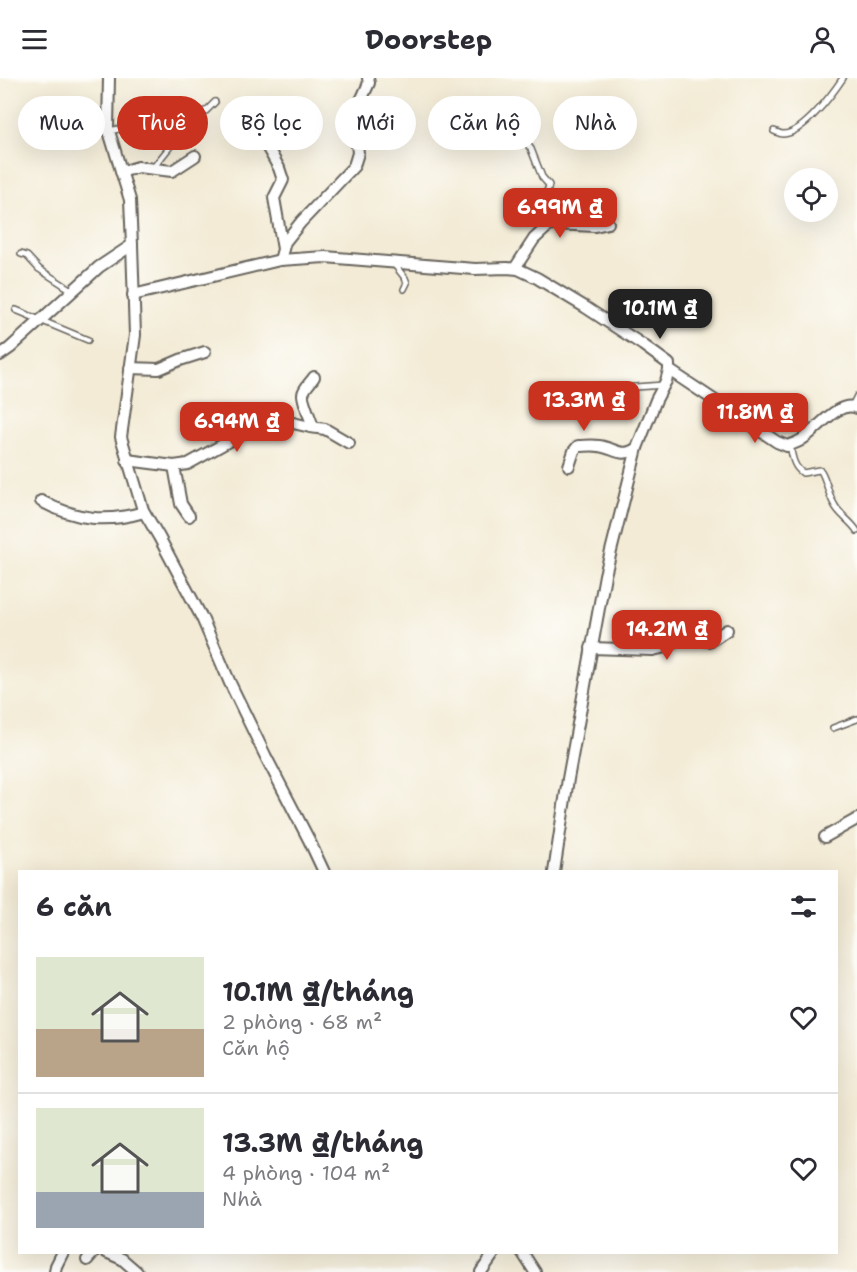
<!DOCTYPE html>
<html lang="vi">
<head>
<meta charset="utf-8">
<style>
  body { margin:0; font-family:"Shantell Sans",sans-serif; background:#f2f2f3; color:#2b2b33; height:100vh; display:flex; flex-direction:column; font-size:22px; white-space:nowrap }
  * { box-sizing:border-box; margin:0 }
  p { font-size:20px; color:#7c7c81 }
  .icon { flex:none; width:33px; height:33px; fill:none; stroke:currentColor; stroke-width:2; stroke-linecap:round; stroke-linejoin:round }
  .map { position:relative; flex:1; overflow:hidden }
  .drawer { position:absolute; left:18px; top:792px; width:820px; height:384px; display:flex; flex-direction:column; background:#fff; border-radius:0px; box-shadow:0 6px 24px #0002 }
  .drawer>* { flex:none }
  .guide { position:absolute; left:18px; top:18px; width:822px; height:54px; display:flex; gap:12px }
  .buttons { position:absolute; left:784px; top:90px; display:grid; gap:12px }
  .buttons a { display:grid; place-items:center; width:54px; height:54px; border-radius:50%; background:#fff; box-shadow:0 6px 24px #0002; font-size:30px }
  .price { position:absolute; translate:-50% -51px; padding:0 14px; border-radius:12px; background:#c8321e; color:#fff; font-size:20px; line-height:39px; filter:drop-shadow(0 2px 3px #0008) }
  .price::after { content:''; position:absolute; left:50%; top:36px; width:18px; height:14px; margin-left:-9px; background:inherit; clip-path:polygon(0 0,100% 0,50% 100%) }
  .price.current { background:#222; color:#fff }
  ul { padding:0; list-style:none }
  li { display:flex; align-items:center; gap:18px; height:150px; padding:0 18px }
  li+li { border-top:2px solid #e1e1e2 }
  li span { display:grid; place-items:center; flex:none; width:168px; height:120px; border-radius:0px; color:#555 }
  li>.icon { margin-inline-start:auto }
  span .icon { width:72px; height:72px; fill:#fffc; stroke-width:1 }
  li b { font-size:26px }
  h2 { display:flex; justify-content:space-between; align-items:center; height:72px; padding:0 18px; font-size:26px }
  .chip { padding:0 21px; border-radius:27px; background:#fff; box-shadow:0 6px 24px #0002; font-size:21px; line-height:54px }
  .chip.current { background:#c8321e; color:#fff }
  header { display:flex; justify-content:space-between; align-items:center; height:78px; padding:0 18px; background:#fff; font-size:27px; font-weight:700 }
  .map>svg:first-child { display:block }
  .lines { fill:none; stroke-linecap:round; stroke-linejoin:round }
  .service-casing { stroke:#67645d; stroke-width:8 }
  .minor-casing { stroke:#67645d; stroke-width:14 }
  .service { stroke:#fff; stroke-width:5 }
  .minor { stroke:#fff; stroke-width:10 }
</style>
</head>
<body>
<header><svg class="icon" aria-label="menu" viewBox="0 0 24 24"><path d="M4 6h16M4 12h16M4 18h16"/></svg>Doorstep<svg class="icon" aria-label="person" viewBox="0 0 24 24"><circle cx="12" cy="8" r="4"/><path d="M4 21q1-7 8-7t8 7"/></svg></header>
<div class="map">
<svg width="857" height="1194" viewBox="0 0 857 1194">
  <rect width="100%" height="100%" fill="#fdfcf7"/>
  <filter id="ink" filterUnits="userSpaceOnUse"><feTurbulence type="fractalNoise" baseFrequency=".0167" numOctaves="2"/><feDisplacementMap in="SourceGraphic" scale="12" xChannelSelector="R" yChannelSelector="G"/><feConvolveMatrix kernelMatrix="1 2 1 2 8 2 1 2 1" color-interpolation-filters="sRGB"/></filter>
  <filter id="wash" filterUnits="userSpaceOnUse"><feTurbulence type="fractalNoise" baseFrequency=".008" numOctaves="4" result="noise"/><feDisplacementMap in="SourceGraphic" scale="24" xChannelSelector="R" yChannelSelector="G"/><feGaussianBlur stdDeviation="1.35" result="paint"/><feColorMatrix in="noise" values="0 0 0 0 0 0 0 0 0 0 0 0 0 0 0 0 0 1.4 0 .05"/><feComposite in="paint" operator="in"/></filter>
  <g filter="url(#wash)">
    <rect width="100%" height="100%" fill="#f3ebd6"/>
  </g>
  <g filter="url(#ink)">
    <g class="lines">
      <defs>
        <g id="service">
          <polyline points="109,53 206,33 215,24"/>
          <path d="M774,53C777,54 780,56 783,56C803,56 833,15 843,0"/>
          <path d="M522,59L531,71L542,99L549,107C548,116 540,122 535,128L538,137L546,145L547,149"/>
          <polyline points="153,90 180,56"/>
          <polyline points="21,176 27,178 39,191 73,213"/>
          <polyline points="394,186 405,200 407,205 404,211"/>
          <polyline points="16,232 88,262"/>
          <polyline points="607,311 664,307"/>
          <polyline points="852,328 857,318"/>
          <path d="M790,367C792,377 793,389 803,395L819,392L821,393C827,403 828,416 834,426C839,437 851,443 857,453"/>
          <polyline points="833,650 857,641"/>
        </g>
        <g id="minor">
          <polyline points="109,0 108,50 130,122 132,167 135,257 121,359 143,432 159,459 202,540 230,605 266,679 309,762 324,794"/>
          <polyline points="265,65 279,90 283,102 274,120 283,171"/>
          <polyline points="121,94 138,89 172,93 195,78"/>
          <polyline points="280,182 285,164 301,144 354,88 358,75 355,48 357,31 369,5 368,0"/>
          <polyline points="515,190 534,161 547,149 555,146 595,148 608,145"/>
          <polyline points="133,217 280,182 325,179 475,191 507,190 518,191 537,200 585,229 643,267 669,286 669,292 666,303 656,322 637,370 605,497 568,701 554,794"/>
          <polyline points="0,277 10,270 99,189 132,167"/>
          <polyline points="130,290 159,291 180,282 205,274"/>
          <path d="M669,292L777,364L787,368C792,366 797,365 801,362C817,353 838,321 857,330"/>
          <path d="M313,349C311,342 302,321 303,316C304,310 311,304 314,299"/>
          <polyline points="127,382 174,388 188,386 247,353 260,340 268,336 285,343 310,349 325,351 349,365"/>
          <polyline points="174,388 181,426 189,438"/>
          <path d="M569,388L574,373L578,368C585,368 592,367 599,368C615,370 621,381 637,370"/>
          <path d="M41,423C76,442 107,445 144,434"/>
          <path d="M591,570L653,572L666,569L689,553C694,554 696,557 701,561C709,567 719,557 727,552"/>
          <polyline points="825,759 857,741"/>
          <polyline points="106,1174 122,1181 137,1194"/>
          <polyline points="522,1174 535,1194"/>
          <polyline points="87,1182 94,1174"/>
          <polyline points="55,1194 56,1188 63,1174"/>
          <polyline points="481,1194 495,1174"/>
        </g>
      </defs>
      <use href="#service" class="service-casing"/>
      <use href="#minor" class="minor-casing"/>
      <use href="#service" class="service"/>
      <use href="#minor" class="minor"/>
    </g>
  </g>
</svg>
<div class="buttons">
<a><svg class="icon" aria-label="locate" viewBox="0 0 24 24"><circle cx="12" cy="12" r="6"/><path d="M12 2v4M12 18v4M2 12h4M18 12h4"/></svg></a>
</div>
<b class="price" style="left:560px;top:161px">6.99M ₫</b>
<b class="price current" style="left:660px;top:262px">10.1M ₫</b>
<b class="price" style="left:584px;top:354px">13.3M ₫</b>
<b class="price" style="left:755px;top:366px">11.8M ₫</b>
<b class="price" style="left:237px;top:375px">6.94M ₫</b>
<b class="price" style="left:667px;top:583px">14.2M ₫</b>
<div class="guide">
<a class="chip">Mua</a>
<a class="chip current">Thuê</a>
<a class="chip">Bộ lọc</a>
<a class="chip">Mới</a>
<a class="chip">Căn hộ</a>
<a class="chip">Nhà</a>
</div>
<section class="drawer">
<h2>6 căn<svg class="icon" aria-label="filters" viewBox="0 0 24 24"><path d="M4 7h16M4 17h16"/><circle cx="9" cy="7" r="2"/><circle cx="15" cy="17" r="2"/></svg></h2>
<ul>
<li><span style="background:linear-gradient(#dfe7d0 60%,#b9a48a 0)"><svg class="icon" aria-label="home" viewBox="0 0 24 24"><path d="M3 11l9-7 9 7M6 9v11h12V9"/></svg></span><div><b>10.1M ₫/tháng</b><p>2 phòng · 68 m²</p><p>Căn hộ</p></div><svg class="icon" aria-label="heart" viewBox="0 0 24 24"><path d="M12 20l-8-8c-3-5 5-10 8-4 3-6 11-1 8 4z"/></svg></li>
<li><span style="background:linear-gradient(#dfe7d0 70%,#9aa5b1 0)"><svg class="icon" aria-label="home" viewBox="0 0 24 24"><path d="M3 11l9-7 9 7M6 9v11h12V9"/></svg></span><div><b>13.3M ₫/tháng</b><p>4 phòng · 104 m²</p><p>Nhà</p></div><svg class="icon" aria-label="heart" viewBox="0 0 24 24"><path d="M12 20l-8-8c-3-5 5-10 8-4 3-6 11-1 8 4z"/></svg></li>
</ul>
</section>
</div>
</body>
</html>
